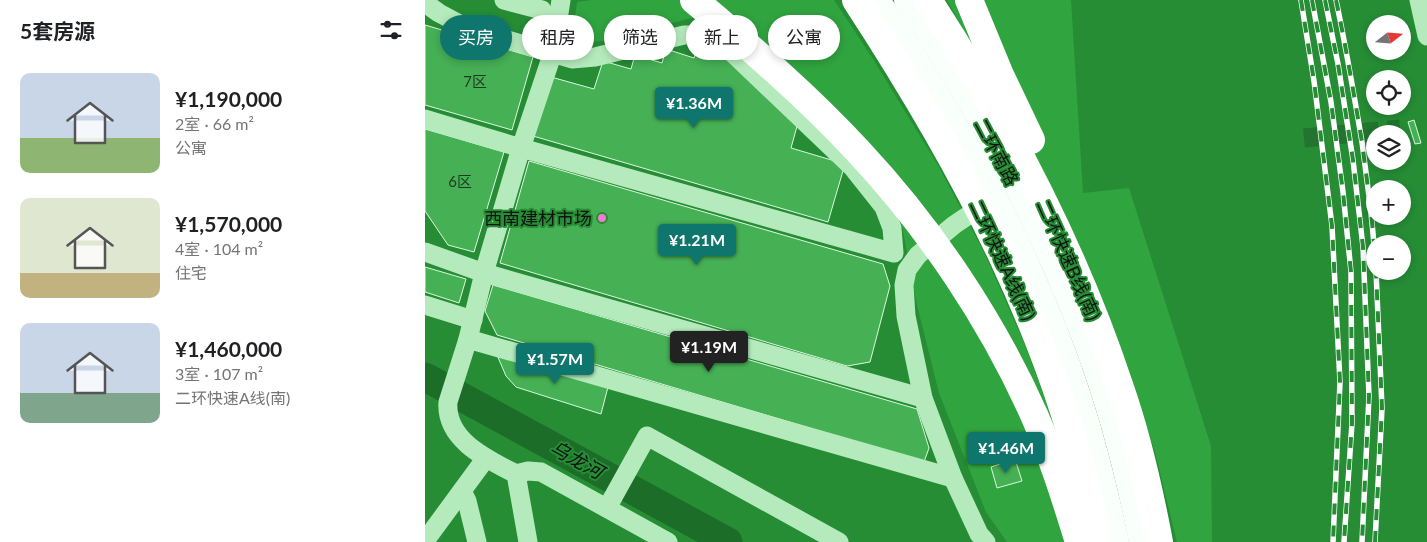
<!DOCTYPE html>
<html lang="zh">
<head>
<meta charset="utf-8">
<style>
  body { margin:0; font-family:Lato,"Noto Sans SC",sans-serif; background:#f2f2f2; color:#202124; height:100vh; display:flex; flex-direction:column; font-size:19px; white-space:nowrap }
  * { box-sizing:border-box; margin:0 }
  p { font-size:16px; color:#757577 }
  .icon { flex:none; width:28px; height:28px; fill:none; stroke:currentColor; stroke-width:2; stroke-linecap:round; stroke-linejoin:round }
  .map { position:relative; flex:1; overflow:hidden }
  .drawer { display:flex; flex-direction:column; background:#fff; width:425px }
  .drawer>* { flex:none }
  .banner { position:absolute; left:15px; top:15px; width:475px; height:45px; display:flex; gap:10px }
  .needle { width:32px; rotate:73deg }
  .controls { position:absolute; left:941px; top:15px; display:grid; gap:10px }
  .controls a { display:grid; place-items:center; width:45px; height:45px; border-radius:50%; background:#fff; box-shadow:0 2px 8px #0003; font-size:25px }
  .price { position:absolute; translate:-50% -42px; padding:0 11px; border-radius:5px; background:#0f766e; color:#fff; font-size:16px; line-height:32px; filter:drop-shadow(0 1px 2px #0008) }
  .price::after { content:''; position:absolute; left:50%; top:30px; width:15px; height:11px; margin-left:-8px; background:inherit; clip-path:polygon(0 0,100% 0,50% 100%) }
  .price.current { background:#222; color:#fff }
  ul { padding:0; list-style:none }
  li { display:flex; align-items:center; gap:15px; height:125px; padding:0 20px }
  li span { display:grid; place-items:center; flex:none; width:140px; height:100px; border-radius:10px; color:#555 }
  li>.icon { margin-inline-start:auto }
  span .icon { width:60px; height:60px; fill:#fffc; stroke-width:1 }
  li b { font-size:21px }
  h2 { display:flex; justify-content:space-between; align-items:center; height:60px; padding:0 20px; font-size:21px }
  .pill { padding:0 18px; border-radius:22px; background:#fff; box-shadow:0 2px 8px #0003; font-size:18px; line-height:45px }
  .pill.current { background:#0f766e; color:#fff }
  main { display:flex; flex:1; min-height:0 }
  .map>svg:first-child { display:block }
  .green { fill:#30a43f }
  .lines { fill:none; stroke-linecap:round; stroke-linejoin:round }
  .river { stroke:#1b6d27; stroke-width:29 }
  .building { fill:#46b055; stroke:#daf8de }
  .minor-tunnel { stroke:#22742e; stroke-width:19; stroke-dasharray:19 9; stroke-linecap:butt }
  .minor { stroke:#b5ebbc; stroke-width:19 }
  .major { stroke:#f9fffa; stroke-width:24 }
  .highway { stroke:#fff; stroke-width:28 }
  .rail-casing { stroke:#fff; stroke-width:5.5 }
  .rail { stroke:#268d35; stroke-width:4; stroke-dasharray:11; stroke-linecap:butt }
  .highway-bridge { stroke:#fff; stroke-width:28 }
  .poi-dot { fill:#f47ad0; stroke:#268d35; stroke-width:2 }
  .labels { text-anchor:middle; dominant-baseline:central; stroke-width:4; stroke-linejoin:round; paint-order:stroke }
  .number-label { font-size:15px; fill:#1e3922 }
  .street-label { font-size:18px; fill:#111; stroke:#268d35 }
  .poi-label { font-size:18px; fill:#111; stroke:#268d35; text-anchor:end }
  .water-label { font-size:19px; font-style:italic; fill:#111; stroke:#268d35 }
</style>
</head>
<body>
<main>
<section class="drawer">
<h2>5套房源<svg class="icon" aria-label="filters" viewBox="0 0 24 24"><path d="M4 7h16M4 17h16"/><circle cx="9" cy="7" r="2"/><circle cx="15" cy="17" r="2"/></svg></h2>
<ul>
<li><span style="background:linear-gradient(#c9d6e8 65%,#8fb573 0)"><svg class="icon" aria-label="home" viewBox="0 0 24 24"><path d="M3 11l9-7 9 7M6 9v11h12V9"/></svg></span><div><b>¥1,190,000</b><p>2室 · 66 m²</p><p>公寓</p></div></li>
<li><span style="background:linear-gradient(#dfe7d0 75%,#c2b280 0)"><svg class="icon" aria-label="home" viewBox="0 0 24 24"><path d="M3 11l9-7 9 7M6 9v11h12V9"/></svg></span><div><b>¥1,570,000</b><p>4室 · 104 m²</p><p>住宅</p></div></li>
<li><span style="background:linear-gradient(#c9d6e8 70%,#7fa58c 0)"><svg class="icon" aria-label="home" viewBox="0 0 24 24"><path d="M3 11l9-7 9 7M6 9v11h12V9"/></svg></span><div><b>¥1,460,000</b><p>3室 · 107 m²</p><p>二环快速A线(南)</p></div></li>
</ul>
</section>
<div class="map">
<svg width="1002" height="542" viewBox="0 0 1002 542">
  <rect width="100%" height="100%" fill="#268d35"/>
  <g class="green">
    <polygon points="167,0 409,0 448,59 514,167 559,252 600,345 631,429 652,542 582,542 561,512 514,393 492,305 474,210 270,17 178,41 147,43 152,2"/>
    <polygon points="522,0 646,0 658,193 704,188 786,446 787,542 752,542 730,452 697,352 638,217"/>
  </g>
  <g class="lines">
    <polyline class="river" points="0,377 303,542"/>
  </g>
  <g class="building">
    <polygon points="0,25 108,57 87,130 0,105"/>
    <polygon points="273,44 308,55 374,119 366,148 420,164 403,222 108,136 126,77 169,89 178,61 206,69 210,55 237,63 241,49 269,58"/>
    <polygon points="989,120 996,143 990,144 983,122"/>
    <polygon points="0,129 79,152 49,252 23,245 0,211"/>
    <polygon points="104,161 458,264 465,286 445,362 422,366 75,263"/>
    <polygon points="0,267 41,279 34,303 0,292"/>
    <polygon points="68,285 492,409 504,448 499,462 72,335 60,311"/>
    <polygon points="72,355 183,387 176,414 91,387 81,376"/>
    <polygon points="590,459 597,481 572,488 566,467"/>
  </g>
  <g class="lines">
    <polyline class="minor-tunnel" points="879,138 975,129"/>
    <g class="minor">
      <polyline points="79,0 117,10"/>
      <polyline points="994,0 1002,36"/>
      <polyline points="0,3 14,13 42,28 147,59 170,57 259,35 275,35 298,44 428,168 459,207 467,228 469,253 96,148 0,119"/>
      <polyline points="0,252 59,273 498,398"/>
      <polyline points="0,305 48,320"/>
      <polyline points="43,339 528,478"/>
      <polyline points="91,474 103,471 116,472 243,542"/>
      <polyline points="37,491 42,501 52,542"/>
      <polyline points="182,508 222,436 414,542"/>
      <polyline points="0,541 61,458"/>
      <path d="M103,542L91,474C62,459 20,440 23,402L43,339L59,273L96,148L128,52L136,0"/>
      <polyline points="561,542 554,534 528,478 498,398 481,316 479,285 482,270 493,255 529,225 563,202"/>
    </g>
    <g class="major">
      <path d="M453,0C535,123 610,258 655,399C670,446 682,494 692,542"/>
      <path d="M481,0C553,109 618,226 663,349C686,411 703,476 716,542"/>
    </g>
    <g class="highway">
      <path d="M503,0C581,120 649,249 694,385C712,436 724,489 734,542"/>
      <polyline points="544,0 575,75 606,140"/>
    </g>
    <defs>
      <g id="rail">
        <polyline points="876,0 889,81 907,226 915,382 908,542"/>
        <polyline points="887,0 906,102 918,192 926,272 927,423 919,542"/>
        <polyline points="900,0 913,64 928,160 938,247 944,396 937,542"/>
        <path d="M911,0C921,47 929,95 937,142C942,182 948,220 950,260"/>
        <polyline points="950,542 957,408 951,271"/>
      </g>
    </defs>
    <use href="#rail" class="rail-casing"/>
    <use href="#rail" class="rail"/>
    <g class="highway-bridge">
      <path d="M269,0C326,48 382,96 433,151C505,228 567,320 610,417C628,458 641,500 654,542"/>
      <path d="M431,0C542,170 634,342 673,542"/>
    </g>
  </g>
  <circle class="poi-dot" cx="177" cy="218" r="5"/>
  <g class="labels">
    <g class="number-label">
      <text x="50" y="81">7区</text>
      <text x="35" y="181">6区</text>
    </g>
    <g class="street-label">
      <text transform="translate(572 152) rotate(62)">二环南路</text>
      <text transform="translate(578 260) rotate(65)">二环快速A线(南)</text>
      <text transform="translate(644 260) rotate(66)">二环快速B线(南)</text>
    </g>
    <g class="poi-label">
      <text x="167" y="218">西南建材市场</text>
    </g>
    <g class="water-label">
      <text transform="translate(152 459) rotate(29)">乌龙河</text>
    </g>
  </g>
</svg>
<div class="controls">
<a><svg class="needle" viewBox="-14 -14 28 28"><path d="M0-13l5 13h-10z" fill="#e53935"/><path d="M0 13l5-13h-10z" fill="#757577"/></svg></a>
<a><svg class="icon" aria-label="locate" viewBox="0 0 24 24"><circle cx="12" cy="12" r="6"/><path d="M12 2v4M12 18v4M2 12h4M18 12h4"/></svg></a>
<a><svg class="icon" aria-label="layers" viewBox="0 0 24 24"><path d="M12 4l9 5-9 5-9-5zM3 14l9 5 9-5"/></svg></a>
<a>+</a>
<a>−</a>
</div>
<b class="price" style="left:269px;top:129px">¥1.36M</b>
<b class="price" style="left:272px;top:266px">¥1.21M</b>
<b class="price current" style="left:284px;top:373px">¥1.19M</b>
<b class="price" style="left:130px;top:385px">¥1.57M</b>
<b class="price" style="left:581px;top:474px">¥1.46M</b>
<div class="banner">
<a class="pill current">买房</a>
<a class="pill">租房</a>
<a class="pill">筛选</a>
<a class="pill">新上</a>
<a class="pill">公寓</a>
</div>
</div>
</main>
</body>
</html>
